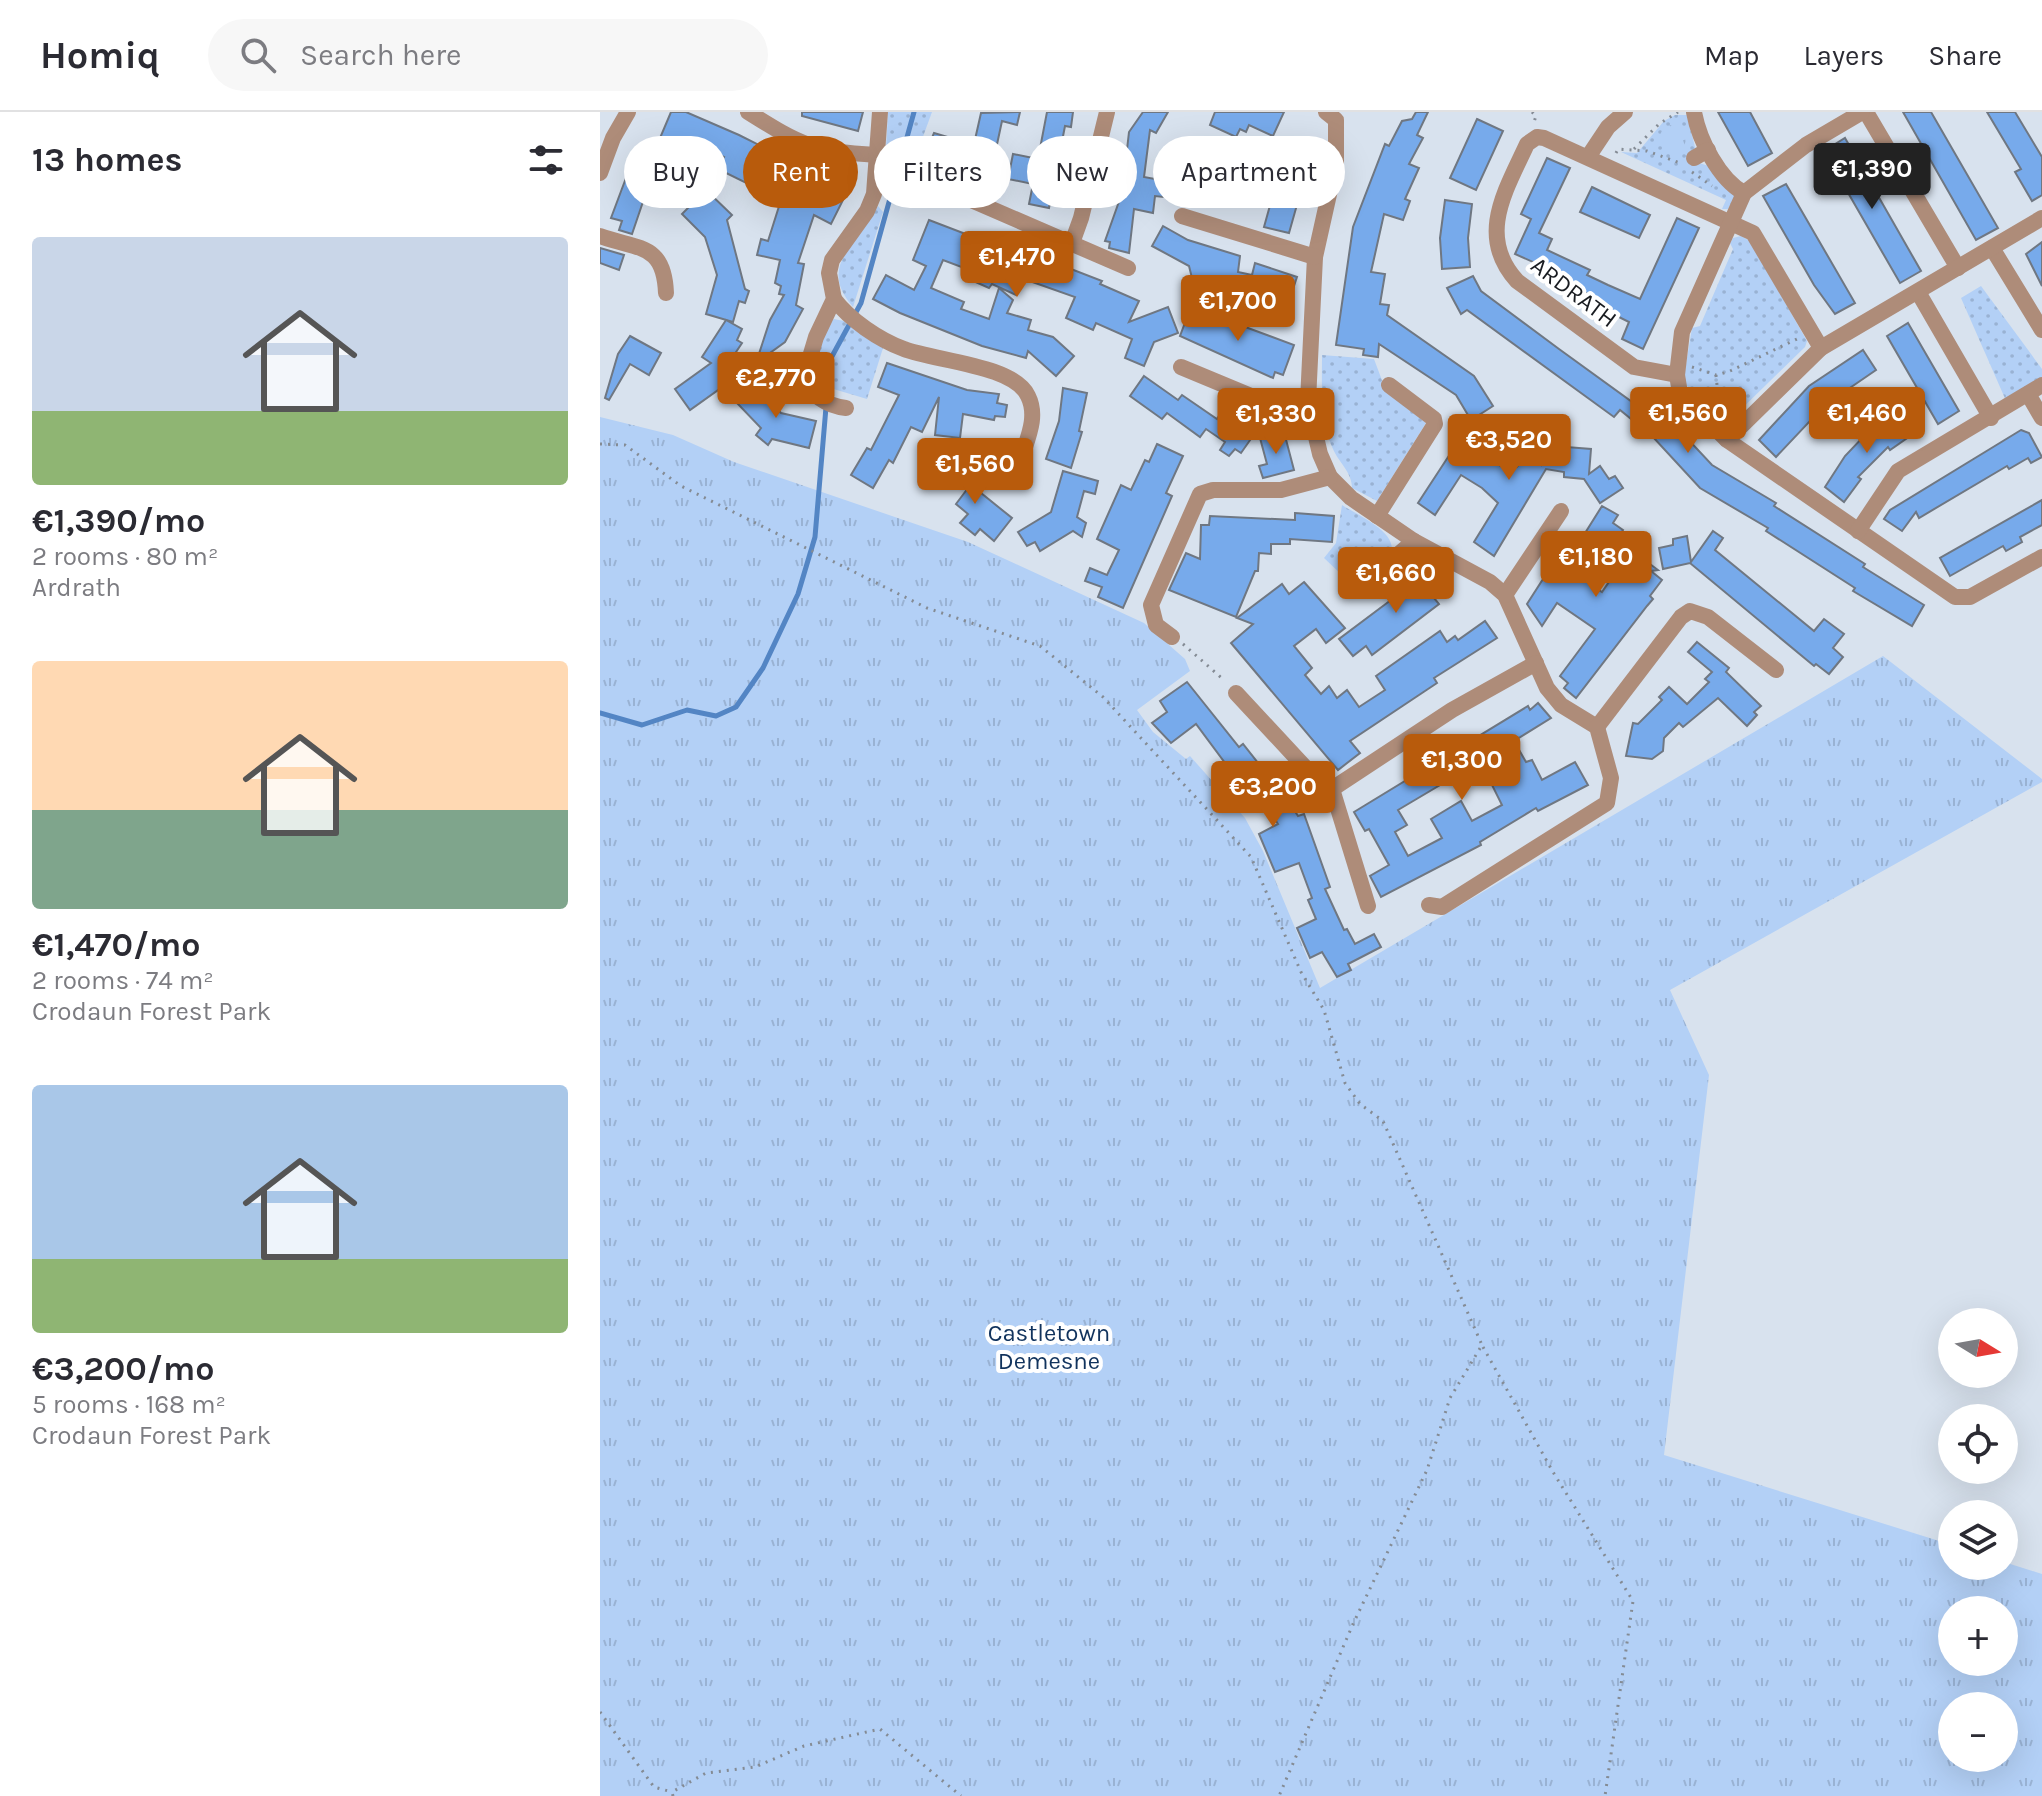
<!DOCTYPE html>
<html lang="en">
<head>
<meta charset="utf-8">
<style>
  body { margin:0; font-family:Karla,sans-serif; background:#f7f7f7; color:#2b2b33; height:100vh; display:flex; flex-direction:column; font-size:30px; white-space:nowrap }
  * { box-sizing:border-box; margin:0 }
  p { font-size:26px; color:#7c7c81 }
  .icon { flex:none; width:44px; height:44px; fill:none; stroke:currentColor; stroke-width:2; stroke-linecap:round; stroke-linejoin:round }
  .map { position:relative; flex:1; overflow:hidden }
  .side { display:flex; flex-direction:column; background:#fff; width:600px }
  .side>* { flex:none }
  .hud { position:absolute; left:24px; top:24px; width:760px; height:72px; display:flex; gap:16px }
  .needle { width:52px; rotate:101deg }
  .tools { position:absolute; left:1338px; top:1196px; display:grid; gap:16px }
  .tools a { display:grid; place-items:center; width:80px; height:80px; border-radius:50%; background:#fff; box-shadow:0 8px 32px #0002; font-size:40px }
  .price { position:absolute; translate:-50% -68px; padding:0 18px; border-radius:8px; background:#b85b0c; color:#fff; font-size:26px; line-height:52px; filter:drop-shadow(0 2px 4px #0008) }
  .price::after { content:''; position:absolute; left:50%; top:48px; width:24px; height:18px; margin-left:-12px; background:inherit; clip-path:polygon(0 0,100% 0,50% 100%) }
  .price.current { background:#222; color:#fff }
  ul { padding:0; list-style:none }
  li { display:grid; align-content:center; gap:16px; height:424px; padding:0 32px }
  li span { display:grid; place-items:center; height:248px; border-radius:8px; color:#555 }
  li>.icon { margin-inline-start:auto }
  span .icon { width:144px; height:144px; fill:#fffc; stroke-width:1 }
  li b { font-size:34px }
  h2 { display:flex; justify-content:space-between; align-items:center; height:96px; padding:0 32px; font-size:34px }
  .chip { padding:0 28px; border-radius:36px; background:#fff; box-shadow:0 8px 32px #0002; font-size:28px; line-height:72px }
  .chip.current { background:#b85b0c; color:#fff }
  header { display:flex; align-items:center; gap:48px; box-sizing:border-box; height:112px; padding:0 40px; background:#fff; border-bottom:2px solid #e1e1e2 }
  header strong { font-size:38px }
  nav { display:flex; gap:44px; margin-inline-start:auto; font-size:28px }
  .search { width:560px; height:72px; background:#f7f7f7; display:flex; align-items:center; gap:20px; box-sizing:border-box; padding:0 28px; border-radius:44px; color:#7c7c81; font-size:30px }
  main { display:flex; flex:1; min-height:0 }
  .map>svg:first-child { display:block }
  .grass { fill:url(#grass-dots) }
  .park { fill:url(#park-tufts); fill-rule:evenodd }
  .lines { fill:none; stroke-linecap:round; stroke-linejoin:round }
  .stream { stroke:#5385c4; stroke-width:5 }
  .building { fill:#77aaeb; stroke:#6f7782; stroke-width:2; fill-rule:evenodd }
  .path { stroke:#848b94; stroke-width:3; stroke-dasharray:2 6; stroke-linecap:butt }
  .minor { stroke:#ae8c79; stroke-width:16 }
  .labels { text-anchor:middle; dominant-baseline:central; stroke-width:8; stroke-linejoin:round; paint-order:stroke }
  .street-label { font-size:24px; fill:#181b20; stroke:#fff }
  .park-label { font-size:24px; fill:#11335d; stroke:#fff }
</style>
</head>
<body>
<header>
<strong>Homiq</strong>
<div class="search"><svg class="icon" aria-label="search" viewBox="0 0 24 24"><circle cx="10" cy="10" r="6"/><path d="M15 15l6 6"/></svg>Search here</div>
<nav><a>Map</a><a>Layers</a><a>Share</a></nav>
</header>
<main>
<section class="side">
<h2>13 homes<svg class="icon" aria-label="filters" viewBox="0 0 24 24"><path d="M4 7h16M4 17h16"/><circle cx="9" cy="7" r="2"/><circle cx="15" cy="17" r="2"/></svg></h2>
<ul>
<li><span style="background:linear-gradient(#c9d6e8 70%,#8fb573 0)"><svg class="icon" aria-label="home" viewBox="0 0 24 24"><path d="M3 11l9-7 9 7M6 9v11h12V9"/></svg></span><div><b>€1,390/mo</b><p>2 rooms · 80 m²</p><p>Ardrath</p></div></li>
<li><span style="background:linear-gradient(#ffd9b3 60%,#7fa58c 0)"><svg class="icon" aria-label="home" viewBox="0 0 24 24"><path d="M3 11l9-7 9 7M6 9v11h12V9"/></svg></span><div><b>€1,470/mo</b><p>2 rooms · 74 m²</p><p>Crodaun Forest Park</p></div></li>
<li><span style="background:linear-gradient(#a9c7e8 70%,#8fb573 0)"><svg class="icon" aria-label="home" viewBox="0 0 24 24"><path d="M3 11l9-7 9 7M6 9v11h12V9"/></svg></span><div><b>€3,200/mo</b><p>5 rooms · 168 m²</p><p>Crodaun Forest Park</p></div></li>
</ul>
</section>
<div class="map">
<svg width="1442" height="1684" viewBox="0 0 1442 1684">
  <defs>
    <pattern id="grass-dots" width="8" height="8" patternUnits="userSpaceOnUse" patternTransform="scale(2)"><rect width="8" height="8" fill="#b3d0f6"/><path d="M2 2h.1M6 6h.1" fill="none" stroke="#99b2d3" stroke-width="1.8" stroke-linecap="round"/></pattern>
    <pattern id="park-tufts" width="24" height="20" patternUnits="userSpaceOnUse" patternTransform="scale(2)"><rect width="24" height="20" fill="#b3d0f6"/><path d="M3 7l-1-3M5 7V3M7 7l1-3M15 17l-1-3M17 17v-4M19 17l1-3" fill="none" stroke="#99b2d3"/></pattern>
  </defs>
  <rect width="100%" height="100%" fill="#d8e2ee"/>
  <g class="grass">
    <polygon points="288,0 332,0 309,63 285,56"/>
    <polygon points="1075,3 1087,3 1099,51 1109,54 1135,84 1128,97 1122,97 1126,88 1021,40 1037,41 1064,9"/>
    <path d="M278,94L283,100L253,195C216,152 259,133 278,94Z"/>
    <polygon points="1133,126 1141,124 1150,129 1207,229 1205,235 1126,312 1083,270 1092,216 1100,214 1133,137 1130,131"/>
    <polygon points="1381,174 1442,257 1442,271 1407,291 1361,186"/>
    <path d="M234,207L244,209L283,236L267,287L220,273C214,256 219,218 234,207Z"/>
    <path d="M722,243L774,247L786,279L826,311L777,389L752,376C752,360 739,351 733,337C720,309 722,274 722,243Z"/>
    <path d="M742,393C757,403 792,417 792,437L772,460H761L755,455L744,465L724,446L736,431Z"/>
  </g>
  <g class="park">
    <circle cx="1073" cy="26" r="13"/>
    <path d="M0,305L73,323L134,350L368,430L544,511L585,547L590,559L537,598L553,620L586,647L590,644L645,706L663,739L720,876L1283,544L1442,667V670L1070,878L1109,963L1064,1343L1352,1433V1454H1404V1450L1442,1462V1684H0ZM1352,1498H1404V1550H1352ZM1352,1594H1404V1646H1352Z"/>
  </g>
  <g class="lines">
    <polyline class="stream" points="0,601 42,613 87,598 116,604 136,595 163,556 198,482 215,425 230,248 261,191 314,0"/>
  </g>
  <g class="building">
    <polygon points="71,0 86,0 139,23 167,37 165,41 246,82 231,112 214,103 198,151 204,152 196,193 203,197 185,230 156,251 170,208 184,183 179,182 181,174 175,171 180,148 157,143 161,127 168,129 181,88 118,57 124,45 102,35 99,41 84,34 83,38 60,26"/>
    <polygon points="202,0 263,0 258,19 202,4"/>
    <polygon points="420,0 417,13 402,9 396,37 374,32 381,1"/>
    <polygon points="447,0 473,0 471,15 465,14 449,96 429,92 433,72 408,67 413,42 438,47"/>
    <polygon points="543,0 568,0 556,21 550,18 544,65 571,70 572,60 577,60 579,35 629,42 622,58 652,62 647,94 555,84 553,101 534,97 529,141 509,136 510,130 505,129 522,81 529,20"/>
    <polygon points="615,0 684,0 673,24 649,13 646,20 640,17 636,25 610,13"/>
    <polygon points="816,0 828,0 817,23 823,26 809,52 819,56 805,87 810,89 803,108 784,102 771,160 785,162 780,192 789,193 787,203 874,264 893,294 871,308 856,283 779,232 778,245 763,243 764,237 736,233 753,115 785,32 789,34 802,9 812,7"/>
    <polygon points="1118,0 1150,0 1172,41 1148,54"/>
    <polygon points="1303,0 1331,0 1398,116 1376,128"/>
    <polygon points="1387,0 1415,0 1442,45 1442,83 1432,89 1415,60 1421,57"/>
    <polygon points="877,7 903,19 876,78 850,66"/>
    <polygon points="334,21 371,32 361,65 333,56 330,65 317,61"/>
    <polygon points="1245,26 1321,159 1300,171 1224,39"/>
    <polygon points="58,31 79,51 71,73 90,79 95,74 103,81 106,78 132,103 127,108 145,177 149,179 145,191 139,189 133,210 106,202 117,163 105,125 82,102 91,93 47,78 32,122 19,118 22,109 11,106 38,34 55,39"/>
    <polygon points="679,36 711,43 689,121 664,115 679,61"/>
    <polygon points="947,46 970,56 939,121 952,127 947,138 990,158 987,163 1008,173 1040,187 1077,106 1099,116 1043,237 1022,227 1029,210 985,188 988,182 955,167 958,161 915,142 931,107 921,102"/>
    <polygon points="1186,72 1255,191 1235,202 1214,173 1163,84"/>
    <polygon points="992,75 1050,103 1039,126 980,100"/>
    <polygon points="845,88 872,92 868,126 870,155 842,157 840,126"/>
    <polygon points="329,108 389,131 391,126 502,169 500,172 539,189 529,210 568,195 578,221 554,230 544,254 525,246 532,227 496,211 493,218 466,206 475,185 424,167 416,183 392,172 389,176 371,168 375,160 343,148 331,176 364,190 361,197 389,207 399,176 413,188 407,201 431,208 428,218 453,225 474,244 456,264 428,239 426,246 382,234 300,201 273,187 286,163 314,178 326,154 313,148"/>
    <polygon points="563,114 588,128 640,144 638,160 652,163 655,151 697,165 690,186 645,172 634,191 608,183 612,173 592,166 589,154 552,134"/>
    <polygon points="1442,130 1442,174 1426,142"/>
    <polygon points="0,136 24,143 19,158 0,151"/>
    <polygon points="873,164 881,179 959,237 1035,292 1040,285 1070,308 1112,353 1176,391 1174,394 1265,452 1263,455 1324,493 1312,514 1253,479 1255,476 1166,419 1168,416 1100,376 1053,325 1020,298 1014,305 867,198 861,202 847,176"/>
    <polygon points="591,195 694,233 683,263 675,260 673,266 580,224"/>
    <polygon points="126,208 142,217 137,228 142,231 126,255 146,258 90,298 75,277 111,251 102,245"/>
    <polygon points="1308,211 1359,299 1338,312 1287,224"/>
    <polygon points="30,224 61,241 49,263 30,252 9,288 5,286 18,242"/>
    <polygon points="1263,238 1276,258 1225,293 1176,345 1159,328 1209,274"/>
    <polygon points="287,251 367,278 399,282 397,291 407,293 405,305 395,304 394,308 363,302 360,326 335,323 339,285 322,320 311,315 293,351 289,348 273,376 251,363 267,336 271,338 299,283 278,275"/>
    <polygon points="165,264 163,282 181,301 216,309 209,336 172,327 168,333 156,323 161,316 137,291"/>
    <polygon points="544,264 578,288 582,283 617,307 622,299 655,321 641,341 635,337 629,344 620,338 625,330 606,317 600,325 567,301 562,307 530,284"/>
    <polygon points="463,276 487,281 479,319 482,320 471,356 446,347 459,309"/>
    <polygon points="1300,302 1313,322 1290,338 1288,335 1258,365 1261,367 1244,390 1225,375 1245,344 1265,323"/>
    <polygon points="869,313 887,324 877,339 907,358 917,355 924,345 941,353 943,338 967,340 967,335 991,337 989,362 1000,354 1009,367 1015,364 1023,376 1000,391 984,367 964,365 964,360 946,357 894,444 874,430 898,391 882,376 861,363 835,403 818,391"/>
    <polygon points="1421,318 1429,321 1442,345 1431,351 1428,346 1409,357 1407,354 1319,406 1316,400 1302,419 1284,407 1290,398"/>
    <polygon points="684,320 694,358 663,366 659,354 667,352 660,326"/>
    <polygon points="369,327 396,329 393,361 366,360"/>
    <polygon points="557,332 583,344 566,381 572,384 523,496 498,485 502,475 485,469 490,456 507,463 519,438 497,427 521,373 531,378 545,348 549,350"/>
    <polygon points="332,353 350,356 412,406 394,429 380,417 375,423 360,411 368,402 356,392 368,376 350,375 351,368 330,366"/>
    <polygon points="463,359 498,369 495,382 484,379 477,405 486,411 482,425 473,419 440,439 435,430 427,434 418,420 451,400"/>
    <polygon points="1442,388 1442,413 1420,425 1422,430 1406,439 1403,434 1350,464 1340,446"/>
    <polygon points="1002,394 1018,403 1013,411 1023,418 1014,432 1006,427 981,466 1002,480 1031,438 1058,458 1051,459 1062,468 1050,484 1053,487 1047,494 976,586 964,576 968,571 960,564 995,517 957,491 942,514 927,492 954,450 965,453"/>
    <polygon points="695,401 734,404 732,430 690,427 690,432 671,432 671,442 659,441 658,459 655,459 636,505 569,478 586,441 600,447 601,413 609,413 610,404 695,408"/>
    <polygon points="1113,419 1123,426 1115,438 1214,519 1224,507 1244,522 1233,536 1243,545 1229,562 1216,552 1214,554 1090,451 1063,457 1059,436 1073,433 1073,427 1087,424 1091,450"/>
    <polygon points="835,455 850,472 834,486 839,492 772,543 766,534 753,544 739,527"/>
    <polygon points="704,470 745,516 726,531 716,517 694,534 712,556 705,563 721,582 729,574 737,586 747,578 759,595 785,578 776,564 840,519 847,530 855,524 858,528 885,509 897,526 834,566 837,571 750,629 760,641 738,658 631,531 653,512 637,506 682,472 689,482"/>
    <polygon points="1097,530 1129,556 1126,560 1161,594 1154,600 1157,603 1147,614 1118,586 1083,615 1079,611 1064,626 1063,639 1052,647 1026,644 1033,611 1038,612 1062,588 1059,585 1069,575 1087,592 1109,570 1105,567 1112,560 1088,540"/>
    <polygon points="587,570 639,635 643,632 670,666 673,664 698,704 704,702 730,775 725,777 744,818 747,817 755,832 774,822 781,835 748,852 751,858 737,865 722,840 710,846 697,816 716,807 708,788 712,786 699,751 675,760 659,722 678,712 653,672 650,674 639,659 634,663 596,612 571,631 552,611 567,600 560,589"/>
    <path d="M938,591L951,606L914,629L926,650L932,648L942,668L975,650L988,673L938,699L936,696L880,730L881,733L781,785L770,764L789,753L769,717L765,719L754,700L928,594L930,598ZM889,644L901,665L891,671L902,693L872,709L861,689L831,707L842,726L808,744L795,720L807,713L798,698Z"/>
  </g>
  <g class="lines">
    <g class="path">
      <polyline points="932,0 936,4 934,10"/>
      <polyline points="1034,37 1059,12 1078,0"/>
      <polyline points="1016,41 1018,37 1047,39 1080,51"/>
      <polyline points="1092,60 1112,74"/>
      <polyline points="1092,255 1116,263 1128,260 1199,226"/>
      <polyline points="1116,263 1118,283 1128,305"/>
      <polyline points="0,332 25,333 81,374 327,496 440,534 503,585 651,745 701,860 724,898 745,971 760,992 783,1009 882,1233 850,1286 827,1358 753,1512 679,1684"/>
      <polyline points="583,532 625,569"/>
      <polyline points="883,1235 953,1360 1033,1489 1005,1684"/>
      <polyline points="0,1600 54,1675 72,1680"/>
      <polyline points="73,1684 72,1680 106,1661 155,1655 204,1634 280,1617 361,1684"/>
    </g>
    <g class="minor">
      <path d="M148,0C202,34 212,39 277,43"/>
      <polyline points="726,0 736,8 736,51 715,145 709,268 708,291 720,342 730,365 751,386 814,429 890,470 905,483 947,576 961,593 997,615 1011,666 1007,691 842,795 829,793"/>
      <path d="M1094,0C1099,28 1119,67 1144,81"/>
      <polyline points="1266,0 1358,156"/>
      <polyline points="988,45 1008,15 1025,0"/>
      <polyline points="1094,46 1108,38"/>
      <polyline points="0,61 13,26 28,0"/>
      <polyline points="312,71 371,88 528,156"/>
      <polyline points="582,104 715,145"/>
      <path d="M0,124C39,138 64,131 66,181"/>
      <polyline points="472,131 481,106 507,0"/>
      <polyline points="1392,136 1442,218"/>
      <polyline points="1318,180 1391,306"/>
      <path d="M234,187C250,208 279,228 304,237C335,249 414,253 428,284C438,304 428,325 422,344"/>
      <path d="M1221,236L1153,121L944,26L937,25L927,32C906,78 876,124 917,169L1034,255L1077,263L1080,281L1127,328L1355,485H1370L1442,445"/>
      <polyline points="581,255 658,287 708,291"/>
      <polyline points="1077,263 1082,220 1144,81 1206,33 1262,0"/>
      <polyline points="1428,282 1442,306"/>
      <path d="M246,296C227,294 210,283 204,265L216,225L234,187L229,161L232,148L267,99L274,82L280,0"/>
      <polyline points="1127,328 1221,236 1442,106"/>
      <polyline points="777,404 835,312 834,307 789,273"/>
      <polyline points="1258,419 1298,359 1442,273"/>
      <polyline points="755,479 814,429"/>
      <polyline points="905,483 961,399"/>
      <polyline points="572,525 556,513 551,493 600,382 613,378 681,378 730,365"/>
      <polyline points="636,581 715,666 732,677 768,794"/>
      <polyline points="997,615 1081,505 1090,499 1108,505 1176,558"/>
      <polyline points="732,677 852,598 936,551"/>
    </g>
  </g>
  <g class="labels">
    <g class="street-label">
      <text transform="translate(974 180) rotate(37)">ARDRATH</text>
    </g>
    <g class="park-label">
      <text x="449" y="1221">Castletown<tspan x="449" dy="28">Demesne</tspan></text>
    </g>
  </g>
</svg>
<div class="tools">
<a><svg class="needle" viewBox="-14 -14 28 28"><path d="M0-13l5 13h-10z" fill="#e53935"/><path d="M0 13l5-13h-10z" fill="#7c7c81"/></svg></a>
<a><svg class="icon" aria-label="locate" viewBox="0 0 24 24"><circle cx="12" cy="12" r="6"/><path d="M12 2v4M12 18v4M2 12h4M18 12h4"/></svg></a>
<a><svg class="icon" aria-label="layers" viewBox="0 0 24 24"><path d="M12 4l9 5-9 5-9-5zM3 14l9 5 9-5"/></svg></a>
<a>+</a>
<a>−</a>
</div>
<b class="price current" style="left:1272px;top:99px">€1,390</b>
<b class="price" style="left:417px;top:187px">€1,470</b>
<b class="price" style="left:638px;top:231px">€1,700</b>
<b class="price" style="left:176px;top:308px">€2,770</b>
<b class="price" style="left:1088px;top:343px">€1,560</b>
<b class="price" style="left:1267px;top:343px">€1,460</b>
<b class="price" style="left:676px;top:344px">€1,330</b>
<b class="price" style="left:909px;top:370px">€3,520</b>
<b class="price" style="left:375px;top:394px">€1,560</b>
<b class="price" style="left:996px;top:487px">€1,180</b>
<b class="price" style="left:796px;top:503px">€1,660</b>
<b class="price" style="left:862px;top:690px">€1,300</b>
<b class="price" style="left:673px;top:717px">€3,200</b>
<div class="hud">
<a class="chip">Buy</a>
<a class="chip current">Rent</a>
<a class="chip">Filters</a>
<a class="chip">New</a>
<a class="chip">Apartment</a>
</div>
</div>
</main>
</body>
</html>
